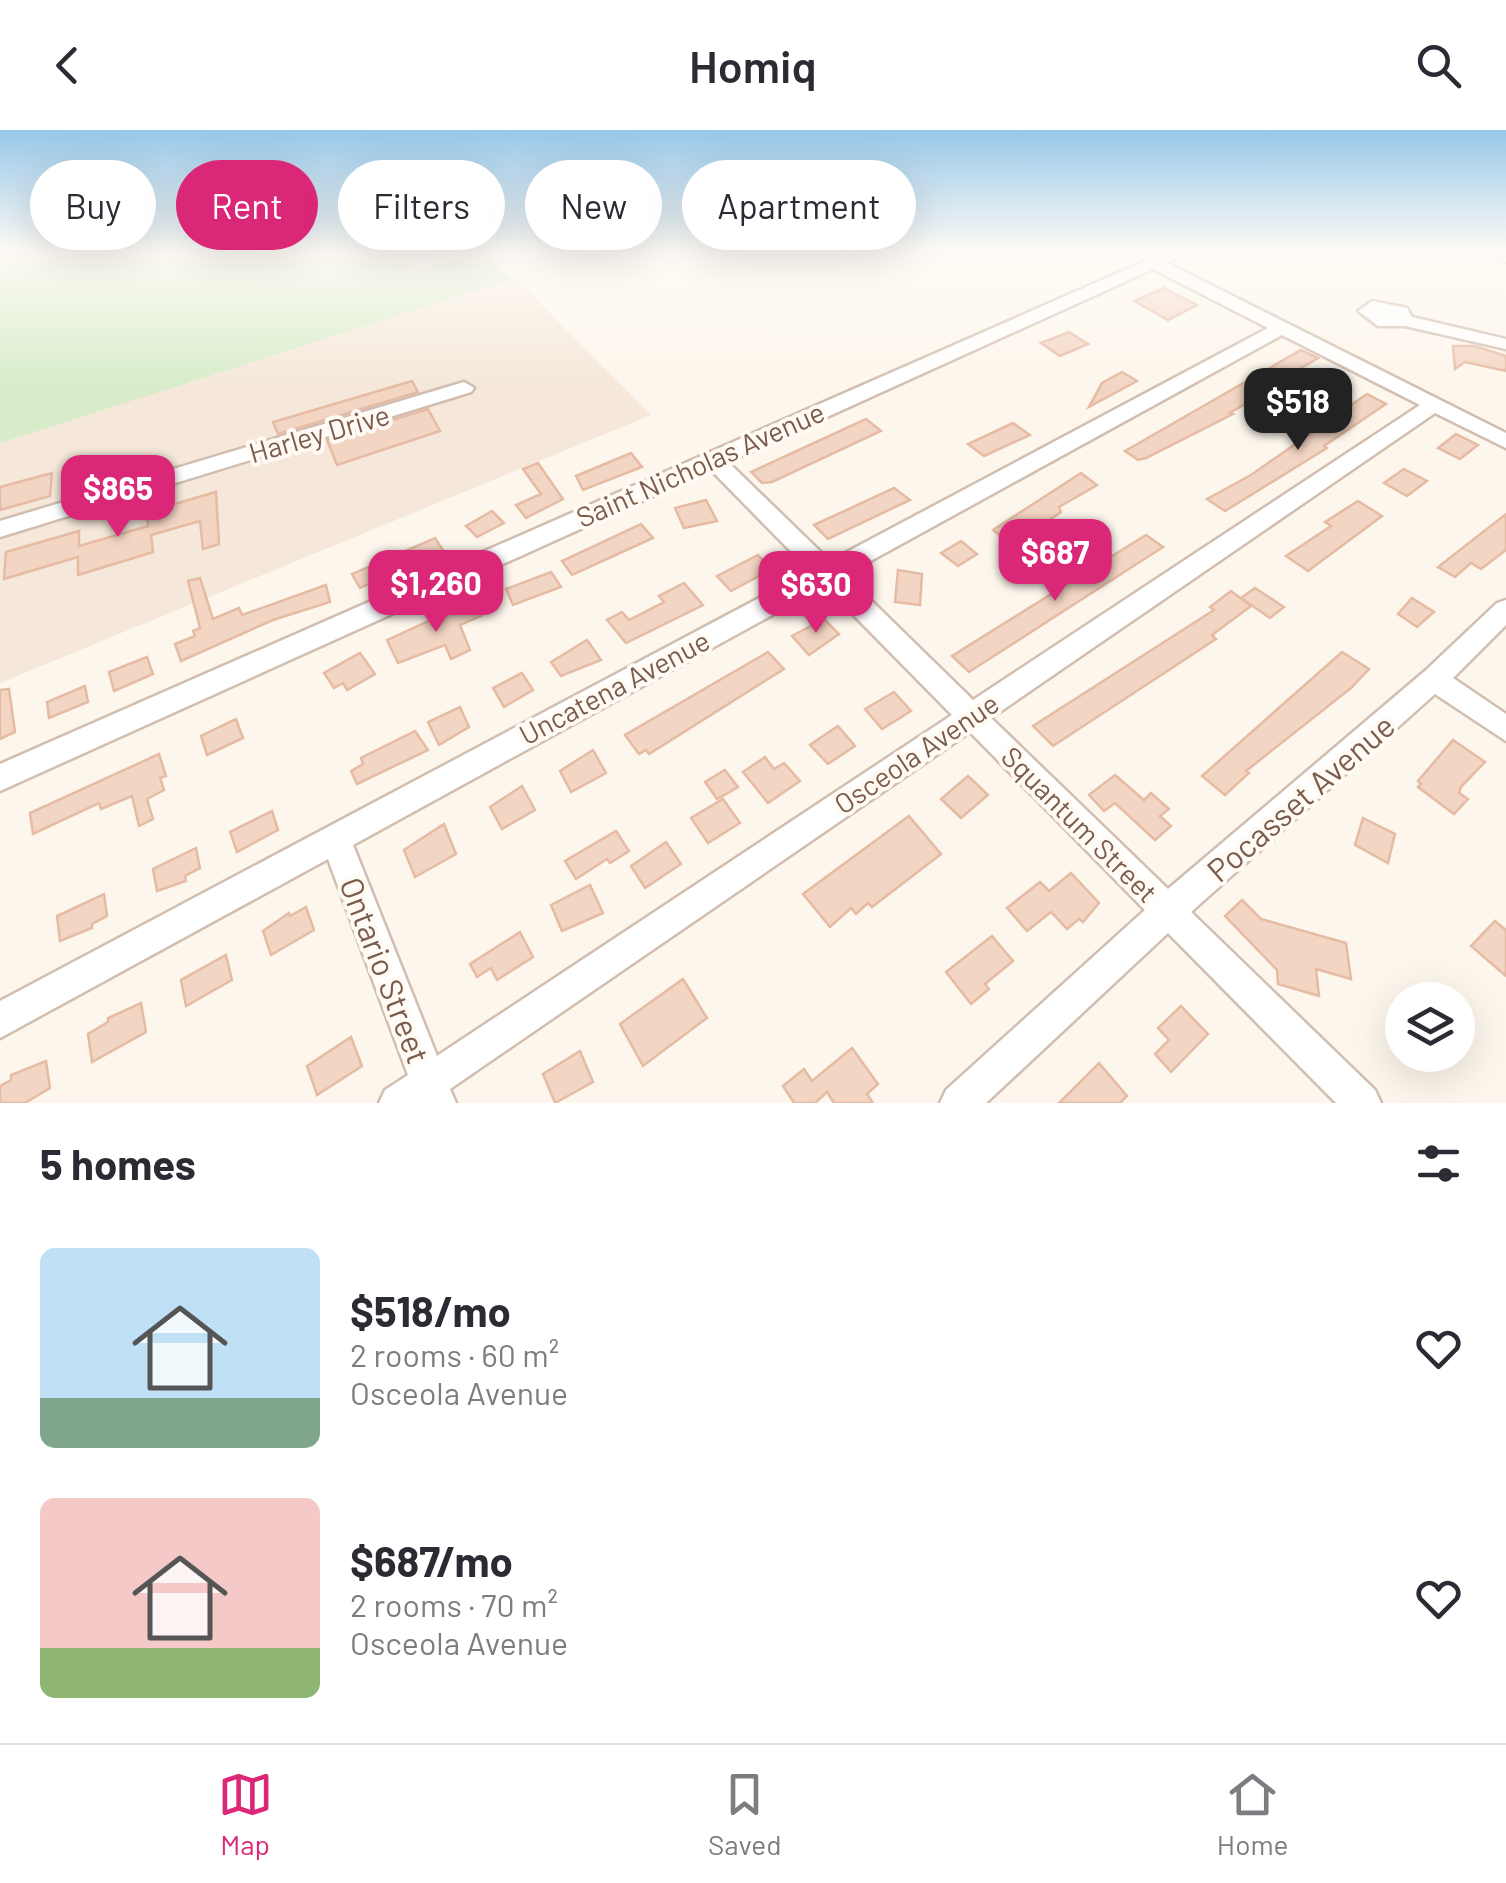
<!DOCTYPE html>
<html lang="en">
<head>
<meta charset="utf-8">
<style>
  body { margin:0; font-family:Barlow,sans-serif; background:#f2f2f3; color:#2b2b33; height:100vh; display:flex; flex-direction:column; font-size:38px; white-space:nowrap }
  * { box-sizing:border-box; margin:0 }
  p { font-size:32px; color:#7c7c81 }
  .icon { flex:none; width:55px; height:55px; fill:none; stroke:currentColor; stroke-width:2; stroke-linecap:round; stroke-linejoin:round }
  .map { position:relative; height:973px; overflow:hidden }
  .panel { display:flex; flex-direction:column; background:#fff; flex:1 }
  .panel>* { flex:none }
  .guide { position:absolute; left:30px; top:30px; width:1000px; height:90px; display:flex; gap:20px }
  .controls { position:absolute; left:1385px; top:852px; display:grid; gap:20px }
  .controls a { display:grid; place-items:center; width:90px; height:90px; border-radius:50%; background:#fff; box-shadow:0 10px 40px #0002; font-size:50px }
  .price { position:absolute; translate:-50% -85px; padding:0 22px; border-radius:20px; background:#db2777; color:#fff; font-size:32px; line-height:65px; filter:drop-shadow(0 2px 5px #0008) }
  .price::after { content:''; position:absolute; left:50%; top:60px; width:30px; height:22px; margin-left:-15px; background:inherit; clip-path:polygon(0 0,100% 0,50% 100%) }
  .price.on { background:#222; color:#fff }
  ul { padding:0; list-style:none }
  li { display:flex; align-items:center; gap:30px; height:250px; padding:0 40px }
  li span { display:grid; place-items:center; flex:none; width:280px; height:200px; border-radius:15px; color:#555 }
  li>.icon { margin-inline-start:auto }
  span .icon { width:120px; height:120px; fill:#fffc; stroke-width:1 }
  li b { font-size:42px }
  h2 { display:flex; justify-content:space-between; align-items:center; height:120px; padding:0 40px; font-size:42px }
  .pill { padding:0 35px; border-radius:45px; background:#fff; box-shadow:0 10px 40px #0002; font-size:35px; line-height:90px }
  .pill.on { background:#db2777; color:#fff }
  header { display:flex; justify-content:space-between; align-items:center; height:130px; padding:0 40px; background:#fff; font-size:45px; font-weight:600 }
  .tab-bar { display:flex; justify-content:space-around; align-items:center; height:140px; border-top:2px solid #e1e1e2; background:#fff; font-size:28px; color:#7c7c81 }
  .tab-bar a { display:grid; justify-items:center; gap:5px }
  .tab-bar .on { color:#db2777 }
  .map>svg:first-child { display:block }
  .residential { fill:#f5e8da }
  .green { fill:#d8ecc9 }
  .building { fill:#f3d5c3; stroke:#e6bba3; stroke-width:2.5 }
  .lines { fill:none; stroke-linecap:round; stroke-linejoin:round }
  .minor-casing { stroke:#d1beb0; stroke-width:5 }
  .minor { fill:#fff; fill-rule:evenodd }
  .labels { text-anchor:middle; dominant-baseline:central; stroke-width:8; stroke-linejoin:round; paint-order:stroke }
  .street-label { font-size:28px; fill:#7a5c4d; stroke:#fffaf3 }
  .near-street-label { font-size:32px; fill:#7a5c4d; stroke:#fffaf3 }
</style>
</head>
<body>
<header><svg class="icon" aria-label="back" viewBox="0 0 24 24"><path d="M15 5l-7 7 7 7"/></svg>Homiq<svg class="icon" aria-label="search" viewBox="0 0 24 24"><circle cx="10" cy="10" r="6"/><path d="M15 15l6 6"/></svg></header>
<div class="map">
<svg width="1506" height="973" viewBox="0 0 1506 973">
  <rect width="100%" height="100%" fill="#fdf6ec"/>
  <polygon class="residential" points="515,148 651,285 0,553 0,312"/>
  <polygon class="green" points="0,121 396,121 411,142 478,123 515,148 0,313"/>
  <g class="building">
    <polygon points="1164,158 1197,175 1168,190 1134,171"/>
    <polygon points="1069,202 1088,214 1060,226 1041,213"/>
    <polygon points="1453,216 1475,216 1506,226 1506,241 1465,232 1455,239"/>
    <polygon points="1301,220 1318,228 1250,268 1253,269 1230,283 1233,284 1146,328 1138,330 1125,321"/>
    <polygon points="1122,242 1137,251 1089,277 1102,253"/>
    <polygon points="412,251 418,262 278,304 273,292"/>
    <polygon points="1367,264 1386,274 1324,316 1327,318 1225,381 1207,369 1251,345"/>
    <polygon points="428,279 440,301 337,335 327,310"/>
    <polygon points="866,289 881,301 772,352 762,353 751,342"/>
    <polygon points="1013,293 1030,305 984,326 968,314"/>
    <polygon points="1456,304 1478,315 1460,329 1438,318"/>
    <polygon points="631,323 642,337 583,360 576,346"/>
    <polygon points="538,333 563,369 526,388 516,375 541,364 523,339"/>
    <polygon points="1404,339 1427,351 1407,366 1384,353"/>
    <polygon points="52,343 50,366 0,380 0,357"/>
    <polygon points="1081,343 1097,355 1059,377 1061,382 1024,408 1010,413 993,400"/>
    <polygon points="894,358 910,370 828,409 814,395"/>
    <polygon points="216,362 219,414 203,419 200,391 151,405 153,422 78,445 78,427 4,449 6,422 79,401 79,416 148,396 147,382"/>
    <polygon points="706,370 717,391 684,398 675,378"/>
    <polygon points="1358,371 1382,386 1308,441 1286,426 1331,396 1325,392"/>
    <polygon points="492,381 504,393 477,407 466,396"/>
    <polygon points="1506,384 1506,420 1481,439 1471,433 1455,447 1438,437"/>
    <polygon points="641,394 653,408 572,445 562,431"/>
    <polygon points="1146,405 1163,417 969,542 952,526"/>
    <polygon points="435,408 444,422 360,458 352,444"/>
    <polygon points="961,411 977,424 958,436 941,423"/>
    <polygon points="758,425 772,439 731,461 717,446"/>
    <polygon points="898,440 922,444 920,475 895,472"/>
    <polygon points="551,442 561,457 513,475 506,459"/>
    <polygon points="200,448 213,489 239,478 242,485 326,455 330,472 273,490 181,531 175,514 195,506 193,501 200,498 188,451"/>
    <polygon points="684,453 703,475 626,513 607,490 622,482 629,490 664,472 659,466"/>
    <polygon points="1255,458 1284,477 1270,488 1241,468"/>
    <polygon points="1231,461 1251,476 1212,505 1216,509 1053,616 1033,596 1214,480 1210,477"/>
    <polygon points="1412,468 1434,482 1417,497 1398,484"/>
    <polygon points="472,471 481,486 460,495 470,520 451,529 445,515 398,533 387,510"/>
    <polygon points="824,489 839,504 809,525 792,506"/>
    <polygon points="587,510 601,530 561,546 551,532"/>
    <polygon points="768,522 784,539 649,624 646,620 639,624 625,605"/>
    <polygon points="1342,522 1369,539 1351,558 1246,641 1249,643 1225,665 1202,646"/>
    <polygon points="360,523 375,544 347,560 343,553 334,558 324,543"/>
    <polygon points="147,527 153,544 114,561 109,542"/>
    <polygon points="522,543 533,560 504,577 493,558"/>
    <polygon points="85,556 88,572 49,588 47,572"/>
    <polygon points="9,559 15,602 0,609 0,560"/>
    <polygon points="894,562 911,581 882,599 865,579"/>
    <polygon points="460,577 469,597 439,615 428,592"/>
    <polygon points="236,589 243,608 207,625 201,606"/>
    <polygon points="838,596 855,616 828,634 810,615"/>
    <polygon points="415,601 428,620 357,654 351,641 363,634 361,628"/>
    <polygon points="1453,610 1485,632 1461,657 1459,663 1468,669 1454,684 1418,657 1421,654 1418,651"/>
    <polygon points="593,620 606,643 571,662 560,641"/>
    <polygon points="159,624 166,646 160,648 164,660 147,669 153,689 139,696 132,666 101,679 99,673 33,704 30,683"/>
    <polygon points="765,627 774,639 784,633 800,651 768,673 743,642"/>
    <polygon points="725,640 738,657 717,669 705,652"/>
    <polygon points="1115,645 1144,670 1151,663 1169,679 1160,686 1171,696 1155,710 1115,673 1104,681 1089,665"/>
    <polygon points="968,646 988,665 961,688 941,669"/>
    <polygon points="522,656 535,680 502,699 490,677"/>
    <polygon points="723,669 740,693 708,713 691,688"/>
    <polygon points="272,681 278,700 237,722 230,702"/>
    <polygon points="909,686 941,724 872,777 868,773 856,784 851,778 830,797 803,764"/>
    <polygon points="1363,688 1395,704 1388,733 1355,715"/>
    <polygon points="444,694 456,724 415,747 404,720"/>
    <polygon points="616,701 629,721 610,733 607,729 576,749 565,731"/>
    <polygon points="666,712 681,734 645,758 631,736"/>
    <polygon points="196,718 200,738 185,746 186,751 157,761 153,739"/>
    <polygon points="1071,743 1099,773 1083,792 1079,789 1067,799 1051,782 1027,801 1007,778 1040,752 1049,761"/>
    <polygon points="590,755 603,783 562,801 551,775"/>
    <polygon points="104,764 107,786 92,794 92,798 60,811 57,786"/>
    <polygon points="1242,770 1261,789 1346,813 1351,849 1316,839 1319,866 1278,854 1277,840 1225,786"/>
    <polygon points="306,777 314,800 271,825 263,801 289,783 290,786"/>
    <polygon points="1495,791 1506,800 1506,846 1471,816"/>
    <polygon points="520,802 533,827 497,850 491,838 477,847 470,834"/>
    <polygon points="992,806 1013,831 985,854 989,859 971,874 946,842"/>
    <polygon points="226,825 232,850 186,876 181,850"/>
    <polygon points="683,849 707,888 643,936 620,894"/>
    <polygon points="141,873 146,902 92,932 88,904 108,892 108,888"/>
    <polygon points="1181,876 1208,904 1171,942 1155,924 1169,910 1158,898"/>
    <polygon points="351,907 362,936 317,965 307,936"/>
    <polygon points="852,918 878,954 867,964 873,973 834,973 827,962 815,973 794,973 783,956 804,939 812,951"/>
    <polygon points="580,921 593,952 555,973 543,944"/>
    <polygon points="46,931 50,958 25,973 0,973 0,956 11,950 11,945"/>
    <polygon points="1099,933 1127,966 1120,973 1059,973"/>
  </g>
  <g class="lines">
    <defs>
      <g id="minor">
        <path d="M1168,121H1189L1167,133L1506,303V318L1435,283L991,588L1168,759L1425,541L1497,473L1506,470V495L1453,548L1506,584V611L1435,564L1191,782L1375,960L1381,973H1336L1168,803L986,973H940L946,960L1145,780L970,602L450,959L456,973H379L385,960L408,945L328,729L0,908V871L810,441L711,340L0,661V634ZM1153,139L1268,198L830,431L728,332ZM1282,205L1420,275L973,570L845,445ZM825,456L952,585L437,926L353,715Z"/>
        <polygon points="1489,121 1506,121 1506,132"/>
        <polygon points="1372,171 1407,178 1412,187 1506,209 1506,219 1405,196 1378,196 1358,181"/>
        <polygon points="464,252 474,258 471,262 0,407 0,391"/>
      </g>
    </defs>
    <use href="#minor" class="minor-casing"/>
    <use href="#minor" class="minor"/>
  </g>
  <linearGradient id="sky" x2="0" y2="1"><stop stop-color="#97c7e8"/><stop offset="0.47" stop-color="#fefbf6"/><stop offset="1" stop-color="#fefbf6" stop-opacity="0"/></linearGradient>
  <rect width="1506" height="257" fill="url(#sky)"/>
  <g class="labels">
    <g class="street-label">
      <text transform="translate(319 303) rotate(-16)">Harley Drive</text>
      <text transform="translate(700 334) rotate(-24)">Saint Nicholas Avenue</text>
      <text transform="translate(614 557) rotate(-28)">Uncatena Avenue</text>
      <text transform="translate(916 623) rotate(-34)">Osceola Avenue</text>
      <text transform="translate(1080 694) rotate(45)">Squantum Street</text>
    </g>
    <g class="near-street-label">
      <text transform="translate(1300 667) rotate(-41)">Pocasset Avenue</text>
      <text transform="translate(386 840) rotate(69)">Ontario Street</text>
    </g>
  </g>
</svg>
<div class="controls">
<a><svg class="icon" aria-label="layers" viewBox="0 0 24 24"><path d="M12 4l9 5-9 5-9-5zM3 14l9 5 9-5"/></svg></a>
</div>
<b class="price on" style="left:1298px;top:323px">$518</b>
<b class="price" style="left:118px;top:410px">$865</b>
<b class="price" style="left:1055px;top:474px">$687</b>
<b class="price" style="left:436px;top:505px">$1,260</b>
<b class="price" style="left:816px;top:506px">$630</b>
<div class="guide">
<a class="pill">Buy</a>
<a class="pill on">Rent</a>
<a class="pill">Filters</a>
<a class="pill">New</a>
<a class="pill">Apartment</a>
</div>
</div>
<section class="panel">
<h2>5 homes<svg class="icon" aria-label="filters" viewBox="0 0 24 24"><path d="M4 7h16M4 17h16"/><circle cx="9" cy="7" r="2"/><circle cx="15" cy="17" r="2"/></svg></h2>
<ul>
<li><span style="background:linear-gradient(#bfe0f5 75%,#7fa58c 0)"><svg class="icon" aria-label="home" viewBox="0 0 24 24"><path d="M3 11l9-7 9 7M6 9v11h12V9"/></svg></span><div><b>$518/mo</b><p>2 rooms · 60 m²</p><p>Osceola Avenue</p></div><svg class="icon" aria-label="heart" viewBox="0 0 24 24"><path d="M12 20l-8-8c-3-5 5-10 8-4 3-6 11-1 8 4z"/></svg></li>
<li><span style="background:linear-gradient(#f6c9c9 75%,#8fb573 0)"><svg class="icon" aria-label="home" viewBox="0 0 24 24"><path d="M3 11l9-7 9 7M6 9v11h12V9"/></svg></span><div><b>$687/mo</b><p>2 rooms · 70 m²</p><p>Osceola Avenue</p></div><svg class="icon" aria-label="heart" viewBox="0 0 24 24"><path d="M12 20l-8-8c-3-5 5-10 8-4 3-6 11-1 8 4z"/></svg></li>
</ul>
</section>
<nav class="tab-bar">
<a class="on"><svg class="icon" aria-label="map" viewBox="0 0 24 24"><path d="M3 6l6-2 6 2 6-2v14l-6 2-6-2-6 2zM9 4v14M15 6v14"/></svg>Map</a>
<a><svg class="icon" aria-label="saved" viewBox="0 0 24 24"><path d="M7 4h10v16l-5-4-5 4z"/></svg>Saved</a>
<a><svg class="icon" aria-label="home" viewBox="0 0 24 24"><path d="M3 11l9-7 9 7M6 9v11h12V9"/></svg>Home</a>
</nav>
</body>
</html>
